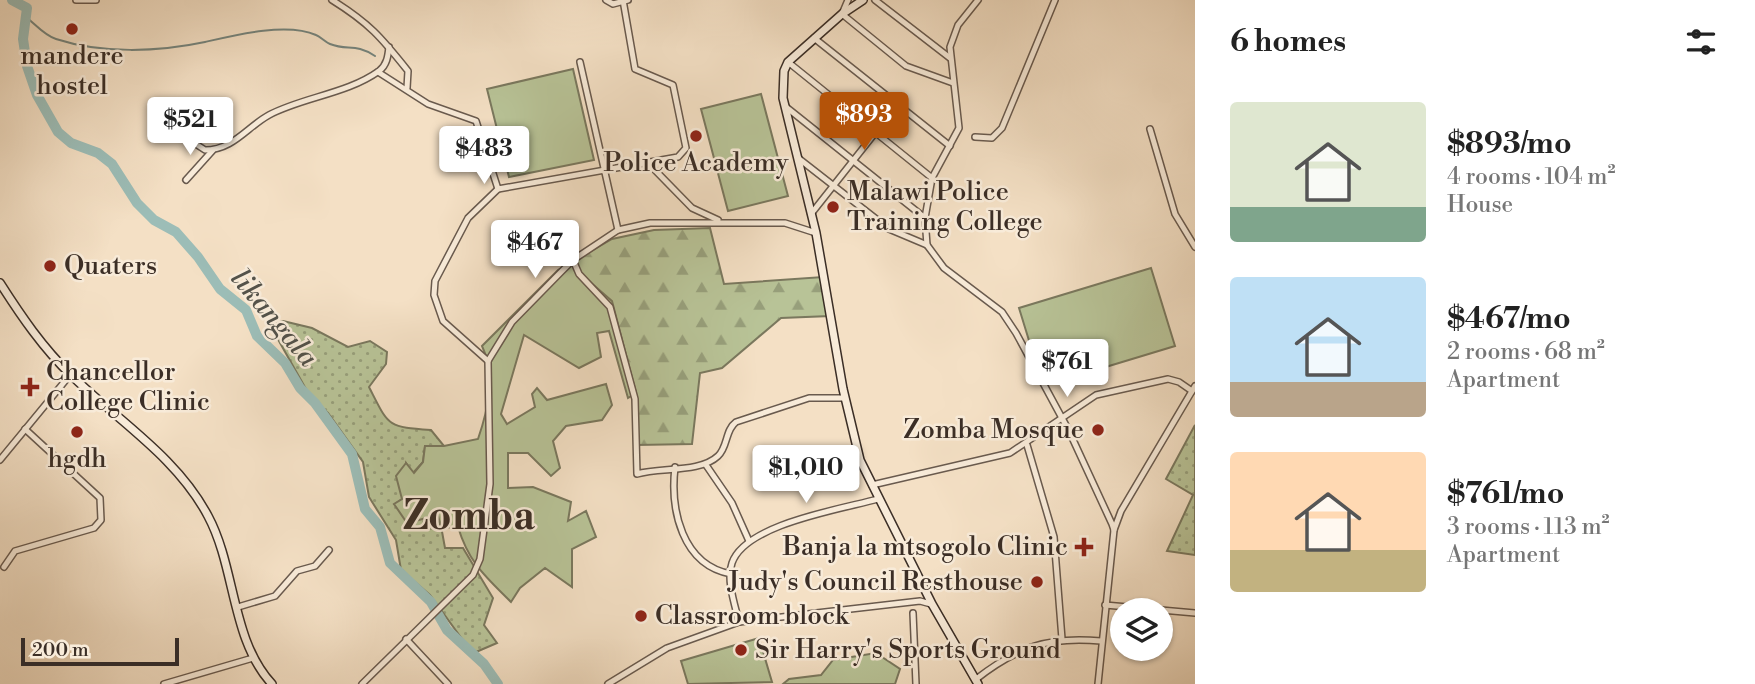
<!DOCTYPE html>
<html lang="en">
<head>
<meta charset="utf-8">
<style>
  body { margin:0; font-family:"Libre Bodoni",serif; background:#f6f6f6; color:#222; height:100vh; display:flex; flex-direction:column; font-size:26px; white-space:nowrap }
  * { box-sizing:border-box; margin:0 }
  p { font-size:23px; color:#767676 }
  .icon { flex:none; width:38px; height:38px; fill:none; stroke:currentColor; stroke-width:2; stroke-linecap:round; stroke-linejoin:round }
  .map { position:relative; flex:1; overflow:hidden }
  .sheet { display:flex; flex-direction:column; background:#fff; width:560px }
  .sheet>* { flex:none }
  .controls { position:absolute; left:1110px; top:598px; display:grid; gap:14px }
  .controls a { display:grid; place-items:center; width:63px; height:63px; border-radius:50%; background:#fff; box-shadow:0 2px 5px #0004; font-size:35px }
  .scale { position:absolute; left:21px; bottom:18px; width:158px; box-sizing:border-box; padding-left:7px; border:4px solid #3b2e26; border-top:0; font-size:19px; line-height:24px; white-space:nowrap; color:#3b2e26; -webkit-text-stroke:5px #f8ebd9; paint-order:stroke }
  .price { position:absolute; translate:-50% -60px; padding:0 16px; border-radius:7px; background:#fff; color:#222; font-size:23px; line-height:46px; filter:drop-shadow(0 2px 4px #0008) }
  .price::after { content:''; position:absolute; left:50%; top:42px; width:21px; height:16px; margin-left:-10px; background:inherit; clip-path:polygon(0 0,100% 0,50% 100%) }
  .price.active { background:#b45309; color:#fff }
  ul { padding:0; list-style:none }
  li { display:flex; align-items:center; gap:21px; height:175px; padding:0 35px }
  li span { display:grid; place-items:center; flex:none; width:196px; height:140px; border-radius:7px; color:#555 }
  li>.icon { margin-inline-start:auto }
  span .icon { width:84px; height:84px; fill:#fffc; stroke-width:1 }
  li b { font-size:30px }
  h2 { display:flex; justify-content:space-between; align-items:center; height:84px; padding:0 35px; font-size:30px }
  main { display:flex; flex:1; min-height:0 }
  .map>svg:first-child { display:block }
  .grass { fill:url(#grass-dots); stroke:#7a785e; stroke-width:2 }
  .forest { fill:url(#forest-firs); stroke:#7a785e; stroke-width:2 }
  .pitch { fill:#b8c397; stroke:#7a785e; stroke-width:2 }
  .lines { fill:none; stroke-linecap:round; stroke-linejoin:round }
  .stream { stroke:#75847d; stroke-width:2 }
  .river { stroke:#9cbdb7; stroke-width:10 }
  .street-casing { stroke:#695a4e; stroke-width:8 }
  .secondary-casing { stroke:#3b2e26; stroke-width:10 }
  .street { stroke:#f8ebd9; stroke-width:5 }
  .secondary { stroke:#f8ebd9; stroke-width:7 }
  .poi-dot { fill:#8f2418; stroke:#f8ebd9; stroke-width:2.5 }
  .labels { text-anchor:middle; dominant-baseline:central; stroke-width:5; stroke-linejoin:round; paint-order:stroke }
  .poi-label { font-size:26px; fill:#3b2e26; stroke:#f8ebd9; text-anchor:start }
  .water-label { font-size:28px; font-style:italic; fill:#53524a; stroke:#f8ebd9 }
  .town-label { font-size:40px; font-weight:bold; fill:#3b2e26; stroke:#f8ebd9 }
</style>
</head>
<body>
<main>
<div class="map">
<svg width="1195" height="684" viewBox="0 0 1195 684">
  <defs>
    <pattern id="grass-dots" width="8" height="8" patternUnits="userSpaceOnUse" patternTransform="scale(1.75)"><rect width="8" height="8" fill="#b8c397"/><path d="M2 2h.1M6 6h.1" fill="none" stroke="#979f7b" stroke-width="1.8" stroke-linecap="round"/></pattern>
    <pattern id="forest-firs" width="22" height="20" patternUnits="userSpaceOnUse" patternTransform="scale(1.75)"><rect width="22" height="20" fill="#b8c397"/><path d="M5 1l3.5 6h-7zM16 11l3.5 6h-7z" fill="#979f7b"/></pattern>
  </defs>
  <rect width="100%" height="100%" fill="#f4e0c5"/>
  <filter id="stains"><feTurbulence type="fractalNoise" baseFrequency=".00286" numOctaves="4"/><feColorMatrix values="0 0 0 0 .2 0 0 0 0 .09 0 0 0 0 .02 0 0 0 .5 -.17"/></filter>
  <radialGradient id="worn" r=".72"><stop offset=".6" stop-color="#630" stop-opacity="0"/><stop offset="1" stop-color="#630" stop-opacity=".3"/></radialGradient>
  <g class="grass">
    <path d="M283,321L312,328L348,347L370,341L387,352L386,364L369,387C389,426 386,427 431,430L444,446H425L423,462L413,473L406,463L402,499L395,504L439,515L445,548H463L493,598L484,625L497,643L476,652L465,643L430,595L401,570L396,540L369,497L363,462L328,413L311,398L270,325Z"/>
    <polygon points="1195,425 1195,555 1167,551 1193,495 1166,479"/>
  </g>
  <polygon class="forest" points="710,228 724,284 823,277 830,316 781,318 722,368 700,373 692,444 637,445 636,393 625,355 574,261 612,239 654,230"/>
  <g class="pitch">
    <polygon points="573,69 594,160 509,177 487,89"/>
    <polygon points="761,94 788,196 728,211 701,109"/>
    <path d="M574,261L582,275L612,301L636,393L628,398L609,331L597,333L601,357L579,368L524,335L501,414L507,424L535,407L532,394L537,388L547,400L606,384L612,405L602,420L566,426L553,441L560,468L551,476L528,453H508V488L533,487L571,502L568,521L586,511L596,537L572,549V587L545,568L520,588L511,602C485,576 469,563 458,527L441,528L438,515L407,523L394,504L402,499L396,476L406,463L414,473L423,462L425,446H444L478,439C488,410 496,375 482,346L558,270Z"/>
    <polygon points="1151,268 1175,346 1043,386 1019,308"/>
    <polygon points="759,638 772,682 688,684 681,661"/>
    <polygon points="876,653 900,669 895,684 783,684 789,679 821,675 833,660"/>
  </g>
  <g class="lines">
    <path class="stream" d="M26,17C35,24 45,36 56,39C102,54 158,52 205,42C235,35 287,22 316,35C321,37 325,42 330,44C348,51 355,43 375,56"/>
    <polyline class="river" points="12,0 27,8 23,39 27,66 37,95 58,132 71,143 98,153 112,164 137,203 154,220 176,232 198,257 220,289 246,310 257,336 285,363 300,388 315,403 352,454 365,509 380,527 390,563 431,602 447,630 484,664 498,684"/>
    <defs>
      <g id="street">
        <polyline points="76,0 96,0"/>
        <path d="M332,0C369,23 381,37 408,71L407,88"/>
        <polyline points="606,0 613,4 628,0"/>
        <polyline points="848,0 842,14 906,66 953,83"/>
        <polyline points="875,0 950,58"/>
        <polyline points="978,0 958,25 950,47 959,128 932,178 925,218 927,245 944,268 1002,312 1016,333 1069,431 1112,524 1114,530 1098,684"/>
        <polyline points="814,38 950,146"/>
        <polyline points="580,62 618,230"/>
        <polyline points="788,62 932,178"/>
        <polyline points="378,72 428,104 476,121 498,189 678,157 686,148 673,85 635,69 623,0"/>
        <polyline points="786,107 925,218"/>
        <polyline points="1150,129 1175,214 1195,247"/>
        <polyline points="975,137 992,138 1002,128 1055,0"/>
        <path d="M188,139L205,150C233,150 247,127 269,115C303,97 347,94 379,71C387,65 388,56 389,47"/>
        <polyline points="798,158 889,229 927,245"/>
        <polyline points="648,163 692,208 718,220"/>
        <polyline points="186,180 213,150"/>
        <polyline points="811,214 898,104"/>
        <path d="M573,260L579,274L610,307L635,399L637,474C661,467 700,473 718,456C728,447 725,430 736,422L809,398H845"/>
        <polyline points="488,361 443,321 434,295 435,281 468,218 498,189"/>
        <polyline points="1027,445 1054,537 1062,639"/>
        <polyline points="0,460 70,375"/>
        <polyline points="706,465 732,503 749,541"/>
        <path d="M675,467C670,510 682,565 731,574"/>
        <polyline points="872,485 1010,453 1096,395 1168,379 1179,382 1192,391"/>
        <polyline points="1114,530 1121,511 1195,386"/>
        <polyline points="4,567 15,551 94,528 101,520 100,498 25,429"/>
        <polyline points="1105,605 1195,613"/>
        <polyline points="238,607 275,596 297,571 315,566 329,550"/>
        <polyline points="913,613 916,684"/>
        <path d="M739,622C735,605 726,580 732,563C745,524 842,509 878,499"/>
        <polyline points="406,639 448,684"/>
        <path d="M975,680C1017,647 1048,636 1101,641"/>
        <polyline points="164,684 253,658"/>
        <polyline points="362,684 473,575 480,559 490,484 488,361 512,322 560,273 573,260 618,230 650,223 785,223 816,233"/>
        <polyline points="608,684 667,648 739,622 920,601 931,604"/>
      </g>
      <g id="secondary">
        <polyline points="863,0 842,14 788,62 784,71 783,98 816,233 843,389 860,460 932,604 978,684"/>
        <path d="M0,283C21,316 43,348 71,375C118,421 177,457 208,516C236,568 231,640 272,684"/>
      </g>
    </defs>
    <use href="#street" class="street-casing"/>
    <use href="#secondary" class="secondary-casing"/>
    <use href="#street" class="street"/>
    <use href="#secondary" class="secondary"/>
  </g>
  <g class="poi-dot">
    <circle cx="72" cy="29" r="7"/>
    <circle cx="696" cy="136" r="7"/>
    <circle cx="833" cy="207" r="7"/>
    <circle cx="50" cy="266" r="7"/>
    <path d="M26.5 376.5h7v7h7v7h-7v7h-7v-7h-7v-7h7z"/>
    <circle cx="1098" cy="430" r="7"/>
    <circle cx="77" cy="432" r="7"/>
    <path d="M1080.5 536.5h7v7h7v7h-7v7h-7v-7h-7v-7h7z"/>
    <circle cx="1037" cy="582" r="7"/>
    <circle cx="641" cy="616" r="7"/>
    <circle cx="741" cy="650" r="7"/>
  </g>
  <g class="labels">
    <g class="poi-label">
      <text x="72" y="56" text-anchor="middle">mandere<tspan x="72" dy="30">hostel</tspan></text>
      <text x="696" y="163" text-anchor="middle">Police Academy</text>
      <text x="847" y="192">Malawi Police<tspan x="847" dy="30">Training College</tspan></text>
      <text x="64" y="266">Quaters</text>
      <text x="46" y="372">Chancellor<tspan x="46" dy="30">College Clinic</tspan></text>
      <text x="1084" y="430" text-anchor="end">Zomba Mosque</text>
      <text x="77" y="459" text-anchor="middle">hgdh</text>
      <text x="1068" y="547" text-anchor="end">Banja la mtsogolo Clinic</text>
      <text x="1023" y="582" text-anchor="end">Judy's Council Resthouse</text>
      <text x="655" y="616">Classroom block</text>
      <text x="755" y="650">Sir Harry's Sports Ground</text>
    </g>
    <g class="water-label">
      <text transform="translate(274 318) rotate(50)">likangala</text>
    </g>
    <g class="town-label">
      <text x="469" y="517">Zomba</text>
    </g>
  </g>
  <rect width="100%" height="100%" filter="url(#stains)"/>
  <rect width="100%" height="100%" fill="url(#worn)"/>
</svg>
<div class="controls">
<a><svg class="icon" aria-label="layers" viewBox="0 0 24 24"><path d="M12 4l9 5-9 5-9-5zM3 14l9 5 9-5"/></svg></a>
</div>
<div class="scale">200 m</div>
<b class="price active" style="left:864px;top:152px">$893</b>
<b class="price" style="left:190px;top:157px">$521</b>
<b class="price" style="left:484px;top:186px">$483</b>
<b class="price" style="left:535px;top:280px">$467</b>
<b class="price" style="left:1067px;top:399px">$761</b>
<b class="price" style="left:806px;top:505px">$1,010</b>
</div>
<section class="sheet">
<h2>6 homes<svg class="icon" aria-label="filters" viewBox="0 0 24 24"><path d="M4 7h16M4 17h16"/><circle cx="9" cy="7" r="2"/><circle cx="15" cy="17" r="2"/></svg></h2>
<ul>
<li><span style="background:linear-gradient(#dfe7d0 75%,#7fa58c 0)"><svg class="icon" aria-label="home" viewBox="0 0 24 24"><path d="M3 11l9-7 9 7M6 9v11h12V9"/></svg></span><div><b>$893/mo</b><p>4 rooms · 104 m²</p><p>House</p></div></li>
<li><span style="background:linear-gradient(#bfe0f5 75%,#b9a48a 0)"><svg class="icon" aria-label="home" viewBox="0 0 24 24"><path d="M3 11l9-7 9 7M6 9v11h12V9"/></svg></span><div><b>$467/mo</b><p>2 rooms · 68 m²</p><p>Apartment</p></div></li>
<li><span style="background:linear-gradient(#ffd9b3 70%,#c2b280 0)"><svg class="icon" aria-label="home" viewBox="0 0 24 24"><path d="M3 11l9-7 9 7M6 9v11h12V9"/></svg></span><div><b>$761/mo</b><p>3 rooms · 113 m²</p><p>Apartment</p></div></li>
</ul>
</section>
</main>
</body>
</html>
